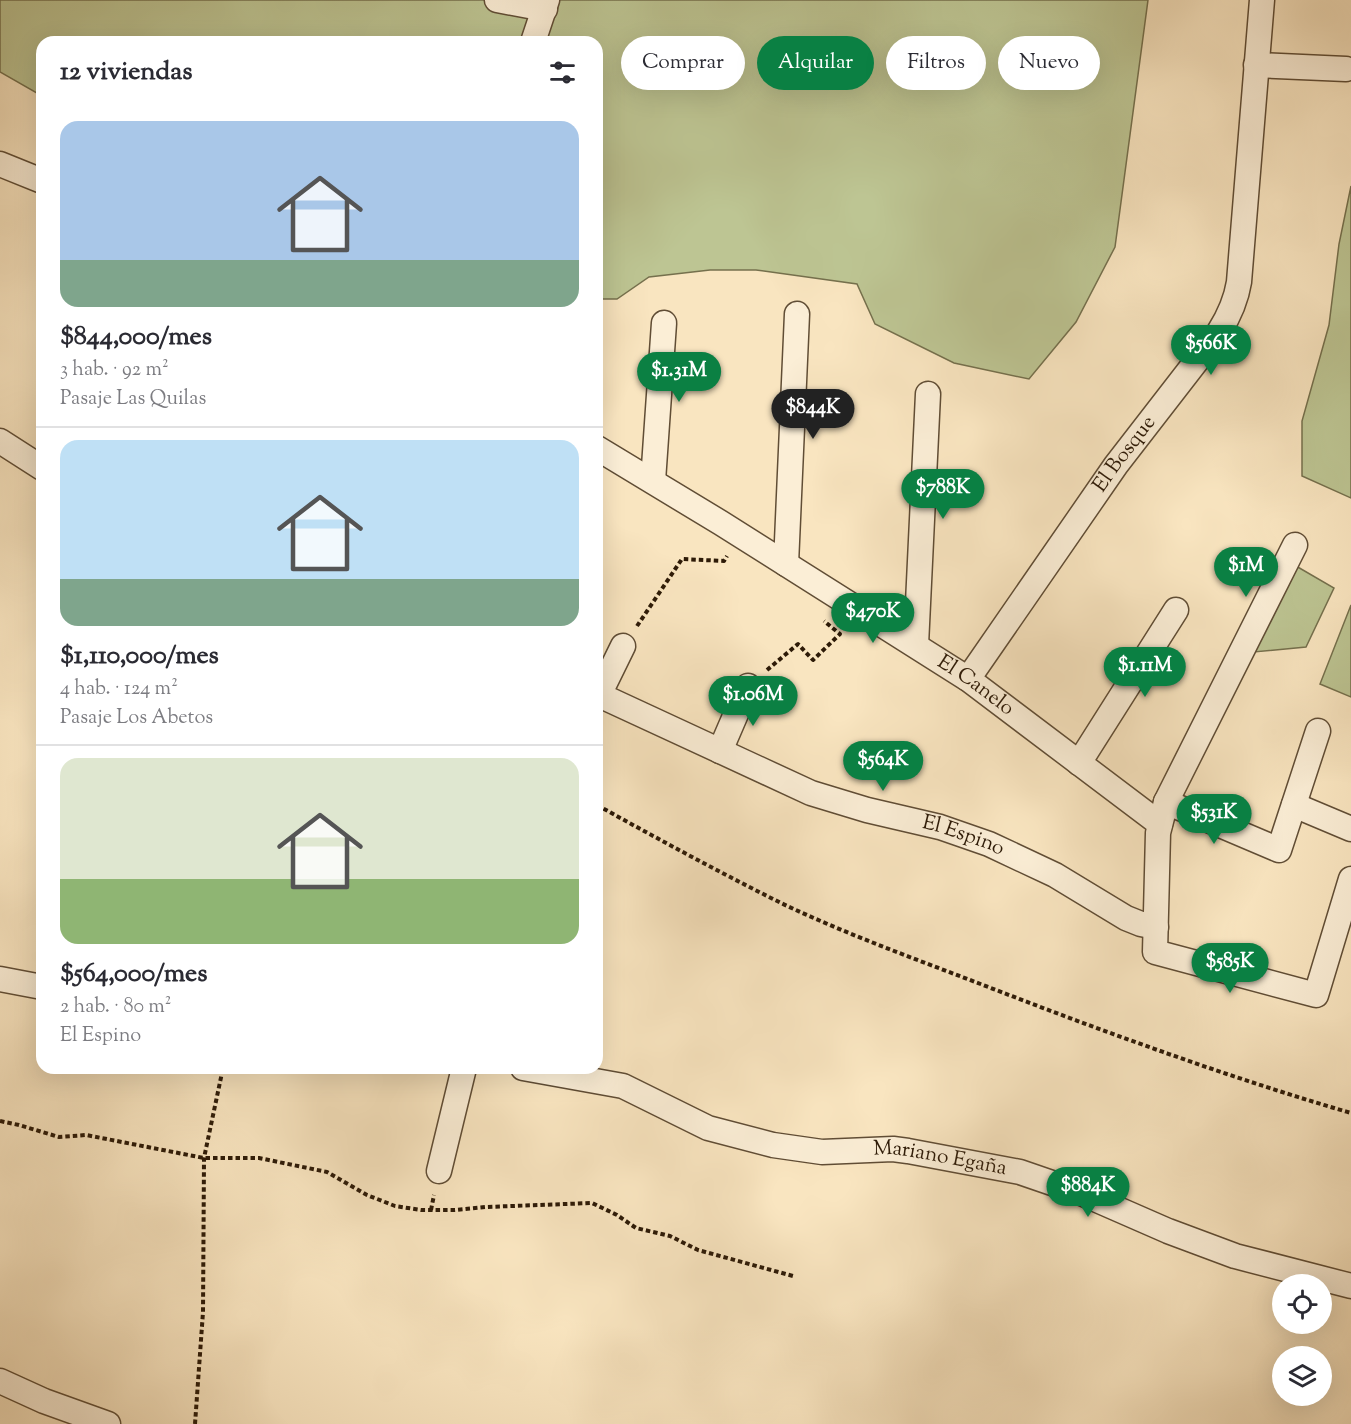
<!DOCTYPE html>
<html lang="es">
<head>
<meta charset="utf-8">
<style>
  body { margin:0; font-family:"Sorts Mill Goudy",serif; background:#f2f2f3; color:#2b2b33; height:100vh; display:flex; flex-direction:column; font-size:22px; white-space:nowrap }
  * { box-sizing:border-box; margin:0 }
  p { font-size:20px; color:#7c7c81 }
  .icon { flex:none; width:33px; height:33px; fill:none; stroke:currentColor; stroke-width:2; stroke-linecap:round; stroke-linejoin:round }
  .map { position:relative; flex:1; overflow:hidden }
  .side { position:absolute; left:36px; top:36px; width:567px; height:1038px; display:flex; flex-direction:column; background:#fff; border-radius:18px; box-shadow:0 6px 24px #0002 }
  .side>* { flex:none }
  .guide { position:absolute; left:621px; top:36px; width:570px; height:54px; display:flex; gap:12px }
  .fabs { position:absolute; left:1272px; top:1274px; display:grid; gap:12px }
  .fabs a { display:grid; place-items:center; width:60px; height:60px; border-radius:50%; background:#fff; box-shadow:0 6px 24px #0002; font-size:30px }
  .price { position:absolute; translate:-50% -51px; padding:0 14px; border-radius:21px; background:#0b8043; color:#fff; font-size:20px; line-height:39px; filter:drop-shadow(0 2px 3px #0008) }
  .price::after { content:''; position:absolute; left:50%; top:36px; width:18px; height:14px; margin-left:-9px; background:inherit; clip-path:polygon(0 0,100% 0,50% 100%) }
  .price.selected { background:#222; color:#fff }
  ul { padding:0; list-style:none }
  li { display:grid; align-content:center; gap:12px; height:318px; padding:0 24px }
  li+li { border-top:2px solid #e1e1e2 }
  li span { display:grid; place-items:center; height:186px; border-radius:18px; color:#555 }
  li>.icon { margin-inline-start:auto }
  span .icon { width:108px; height:108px; fill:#fffc; stroke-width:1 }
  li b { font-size:26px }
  h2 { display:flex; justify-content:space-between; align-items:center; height:72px; padding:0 24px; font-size:26px }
  .pill { padding:0 21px; border-radius:27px; background:#fff; box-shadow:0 6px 24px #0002; font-size:21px; line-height:54px }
  .pill.selected { background:#0b8043; color:#fff }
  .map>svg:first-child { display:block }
  .green { fill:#bdc593; stroke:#75704d; stroke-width:1.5 }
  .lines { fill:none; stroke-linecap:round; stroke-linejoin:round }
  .minor-casing { stroke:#604d35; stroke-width:27 }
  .path { stroke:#2d1a07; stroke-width:4; stroke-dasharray:4.5 3; stroke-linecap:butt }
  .minor { stroke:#fbeed6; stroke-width:24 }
  .labels { text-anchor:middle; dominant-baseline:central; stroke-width:5; stroke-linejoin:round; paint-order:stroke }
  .street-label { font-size:21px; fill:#2d1a07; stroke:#fbeed6 }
</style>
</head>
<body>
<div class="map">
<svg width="1351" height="1424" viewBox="0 0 1351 1424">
  <rect width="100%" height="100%" fill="#f9e5c0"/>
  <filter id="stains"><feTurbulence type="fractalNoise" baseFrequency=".00333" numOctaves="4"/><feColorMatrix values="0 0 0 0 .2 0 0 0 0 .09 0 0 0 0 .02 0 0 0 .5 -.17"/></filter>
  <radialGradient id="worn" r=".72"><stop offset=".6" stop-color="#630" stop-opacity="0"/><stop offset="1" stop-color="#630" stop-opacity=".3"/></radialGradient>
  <g class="green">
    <polygon points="0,0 1148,0 1115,247 1076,322 1029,379 954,363 875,324 857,284 756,270 710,270 649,277 617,299 597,299 597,42 42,42 42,96 0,72"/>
    <polygon points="1351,186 1351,498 1302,476 1302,421 1329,325 1339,244"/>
    <polygon points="1296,566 1334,588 1306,647 1254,652"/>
    <polygon points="1351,605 1351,697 1320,684"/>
  </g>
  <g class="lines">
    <defs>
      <g id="minor">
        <polyline points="497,0 545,9"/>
        <polyline points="533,42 547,0"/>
        <polyline points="1256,65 1346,69"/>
        <polyline points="0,164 42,181"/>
        <polyline points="0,441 42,468"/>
        <path id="s1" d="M597,448L721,523L968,679L1160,824"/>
        <polyline points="653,481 664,323"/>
        <polyline points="1295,545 1166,802 1158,833 1155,952 1316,995 1351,879"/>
        <polyline points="786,564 797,314"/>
        <polyline points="916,645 928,394"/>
        <path id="s2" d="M968,679L1116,465L1219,332C1229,316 1236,301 1239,282L1262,0"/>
        <path id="s3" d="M597,694L811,793L867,810L940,827L989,844L1055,875L1126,918L1141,924L1156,927"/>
        <polyline points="599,695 623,646"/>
        <polyline points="720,751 748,686"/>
        <polyline points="1079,763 1176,610"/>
        <polyline points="1166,802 1279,850 1318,731"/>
        <polyline points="1294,805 1351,829"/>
        <polyline points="0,979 42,987"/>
        <path id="s4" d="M523,1068L623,1086L708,1128L773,1145L822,1152L893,1149L908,1151L1020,1172L1081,1193L1168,1231L1235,1256L1351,1286"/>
        <polyline points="439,1171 464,1068"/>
        <polyline points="0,1381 44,1401 108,1424"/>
      </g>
    </defs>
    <use href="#minor" class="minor-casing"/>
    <g class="path">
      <polyline points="637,626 682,559 724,561 727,556"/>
      <polyline points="767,670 798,644 813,660 840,634 824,621"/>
      <path d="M597,805C658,839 719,872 781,903C850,936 924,962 996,990C1113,1035 1231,1078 1351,1113"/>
      <polyline points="0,1121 19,1125 59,1137 86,1135 204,1158 259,1158 327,1172 367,1195 395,1206 421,1210 455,1210 486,1207 592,1203 617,1215 636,1228 670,1236 698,1250 793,1276"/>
      <polyline points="431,1210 434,1195"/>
      <polyline points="195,1424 203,1312 204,1158 223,1068"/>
    </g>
    <use href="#minor" class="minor"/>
  </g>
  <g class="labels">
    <g class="street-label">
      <text stroke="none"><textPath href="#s2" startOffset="274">El Bosque</textPath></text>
      <text stroke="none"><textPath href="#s1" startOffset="447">El Canelo</textPath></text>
      <text stroke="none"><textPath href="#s3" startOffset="394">El Espino</textPath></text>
      <text stroke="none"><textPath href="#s4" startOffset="432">Mariano Egaña</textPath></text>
    </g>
  </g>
  <rect width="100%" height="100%" filter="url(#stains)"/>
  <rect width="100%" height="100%" fill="url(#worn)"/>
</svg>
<div class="fabs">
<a><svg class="icon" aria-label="locate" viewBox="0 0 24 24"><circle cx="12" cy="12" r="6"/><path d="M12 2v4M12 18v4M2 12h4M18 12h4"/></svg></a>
<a><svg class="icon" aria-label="layers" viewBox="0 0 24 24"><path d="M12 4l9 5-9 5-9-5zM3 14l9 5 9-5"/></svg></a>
</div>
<b class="price" style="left:1211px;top:376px">$566K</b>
<b class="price" style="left:679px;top:403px">$1.31M</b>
<b class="price selected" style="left:813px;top:440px">$844K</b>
<b class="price" style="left:943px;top:520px">$788K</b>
<b class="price" style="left:1246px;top:598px">$1M</b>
<b class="price" style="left:873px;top:644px">$470K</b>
<b class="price" style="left:1145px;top:698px">$1.11M</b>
<b class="price" style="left:753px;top:727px">$1.06M</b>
<b class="price" style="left:883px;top:792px">$564K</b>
<b class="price" style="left:1214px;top:845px">$531K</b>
<b class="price" style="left:1230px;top:994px">$585K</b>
<b class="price" style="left:1088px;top:1218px">$884K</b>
<div class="guide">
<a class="pill">Comprar</a>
<a class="pill selected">Alquilar</a>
<a class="pill">Filtros</a>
<a class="pill">Nuevo</a>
</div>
<section class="side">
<h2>12 viviendas<svg class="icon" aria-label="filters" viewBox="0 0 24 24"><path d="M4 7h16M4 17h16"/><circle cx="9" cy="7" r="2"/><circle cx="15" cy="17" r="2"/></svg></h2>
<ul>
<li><span style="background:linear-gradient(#a9c7e8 75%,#7fa58c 0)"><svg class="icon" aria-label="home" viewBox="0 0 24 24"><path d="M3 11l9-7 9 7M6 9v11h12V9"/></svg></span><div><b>$844,000/mes</b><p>3 hab. · 92 m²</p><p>Pasaje Las Quilas</p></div></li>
<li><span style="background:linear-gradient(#bfe0f5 75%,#7fa58c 0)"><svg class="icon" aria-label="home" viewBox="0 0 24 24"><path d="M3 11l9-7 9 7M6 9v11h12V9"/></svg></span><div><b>$1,110,000/mes</b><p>4 hab. · 124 m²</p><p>Pasaje Los Abetos</p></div></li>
<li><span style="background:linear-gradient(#dfe7d0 65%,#8fb573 0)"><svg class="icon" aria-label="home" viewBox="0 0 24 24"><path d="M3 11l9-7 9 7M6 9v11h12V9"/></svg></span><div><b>$564,000/mes</b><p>2 hab. · 80 m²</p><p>El Espino</p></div></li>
</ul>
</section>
</div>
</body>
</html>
